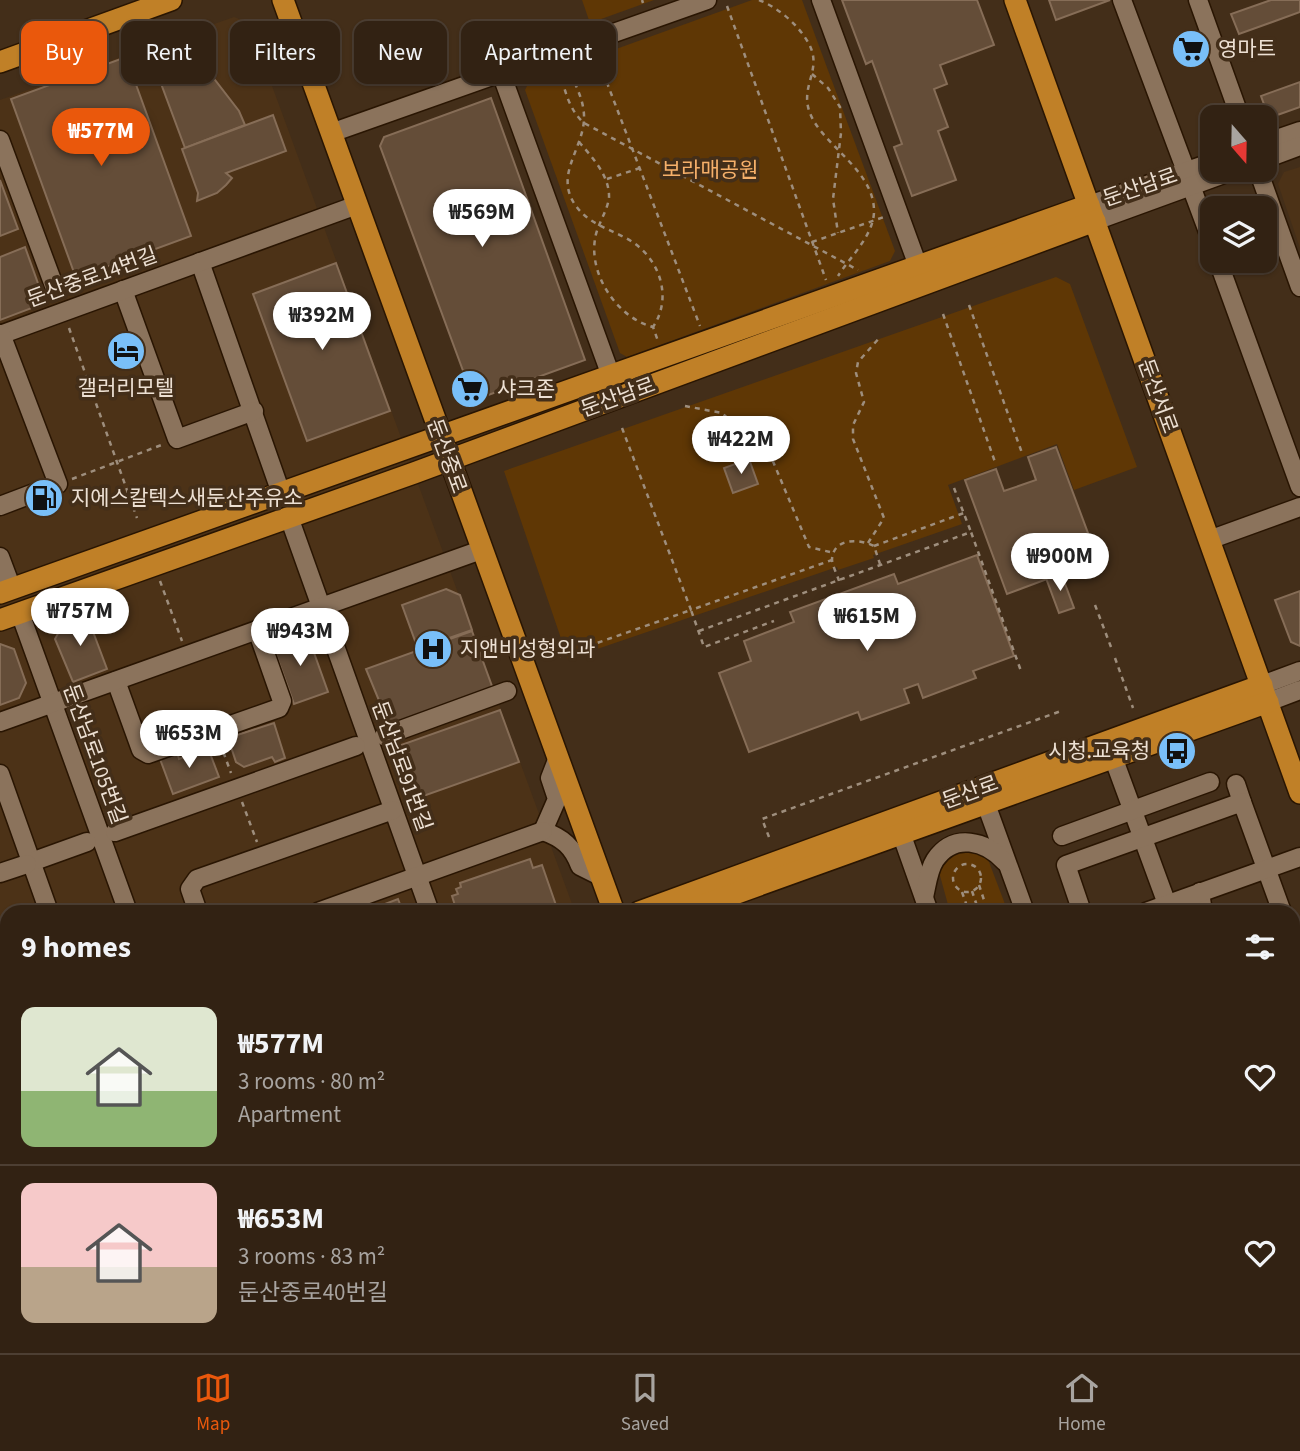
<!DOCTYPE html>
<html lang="en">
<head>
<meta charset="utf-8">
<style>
  body { margin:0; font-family:"Source Sans 3","Noto Sans KR",sans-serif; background:#3a2a1c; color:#f1f3f6; height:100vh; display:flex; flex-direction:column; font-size:26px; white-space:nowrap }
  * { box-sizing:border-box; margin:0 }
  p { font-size:23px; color:#a8a4a0 }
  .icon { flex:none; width:38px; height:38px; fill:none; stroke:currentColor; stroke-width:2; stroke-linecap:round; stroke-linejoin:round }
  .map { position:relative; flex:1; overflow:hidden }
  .details { position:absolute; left:0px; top:905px; width:1300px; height:450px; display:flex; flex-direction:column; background:#322213; border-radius:21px 21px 0 0; box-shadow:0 2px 5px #0004,0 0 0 2px #4d3f33 }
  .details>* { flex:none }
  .hud { position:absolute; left:21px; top:21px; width:700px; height:63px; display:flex; gap:14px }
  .needle { width:46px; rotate:160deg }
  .fabs { position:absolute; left:1200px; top:105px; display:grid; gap:14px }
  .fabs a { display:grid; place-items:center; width:77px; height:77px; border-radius:14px; background:#322213; box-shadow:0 2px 5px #0004,0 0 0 2px #4d3f33; font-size:35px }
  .price { position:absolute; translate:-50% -60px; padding:0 16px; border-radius:24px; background:#fff; color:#222; font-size:23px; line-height:46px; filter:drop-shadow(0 2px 4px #0008) }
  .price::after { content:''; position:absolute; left:50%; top:42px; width:21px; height:16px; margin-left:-10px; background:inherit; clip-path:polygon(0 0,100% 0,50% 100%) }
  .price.current { background:#ea580c; color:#fff }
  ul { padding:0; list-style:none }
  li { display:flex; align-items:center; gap:21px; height:175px; padding:0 21px }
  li+li { border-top:2px solid #4d3f33 }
  li span { display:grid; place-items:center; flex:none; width:196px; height:140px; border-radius:14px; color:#555 }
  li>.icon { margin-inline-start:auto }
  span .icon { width:84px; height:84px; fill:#fffc; stroke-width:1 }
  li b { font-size:30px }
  h2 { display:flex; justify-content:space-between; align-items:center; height:84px; padding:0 21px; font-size:30px }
  .chip { padding:0 24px; border-radius:14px; background:#322213; box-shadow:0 2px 5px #0004,0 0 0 2px #4d3f33; font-size:24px; line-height:63px }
  .chip.current { background:#ea580c; color:#fff }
  .tabs { display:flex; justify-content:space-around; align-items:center; height:98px; border-top:2px solid #4d3f33; background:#322213; font-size:19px; color:#a8a4a0 }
  .tabs a { display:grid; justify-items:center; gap:4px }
  .tabs .current { color:#ea580c }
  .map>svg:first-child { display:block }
  .built { fill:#4c3217 }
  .green { fill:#5f3705 }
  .building { fill:#644d38; stroke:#866d57; stroke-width:2 }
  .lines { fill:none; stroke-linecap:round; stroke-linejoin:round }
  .minor-casing { stroke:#291502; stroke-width:21 }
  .major-casing { stroke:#291502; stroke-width:24 }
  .path { stroke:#9e8e7d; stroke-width:2.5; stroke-dasharray:5 5; stroke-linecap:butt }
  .minor { stroke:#8b735c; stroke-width:18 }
  .major { stroke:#c08027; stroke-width:21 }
  .labels { text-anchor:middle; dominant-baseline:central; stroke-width:7; stroke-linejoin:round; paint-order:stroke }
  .poi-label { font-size:21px; fill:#ede0d3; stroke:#432e19; text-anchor:start }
  .park-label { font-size:21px; fill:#f6b06a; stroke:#432e19 }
  .street-label { font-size:21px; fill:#ede0d3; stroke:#432e19 }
</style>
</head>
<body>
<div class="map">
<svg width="1300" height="1353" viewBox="0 0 1300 1353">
  <rect width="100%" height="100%" fill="#432e19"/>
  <g class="built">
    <polygon points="234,17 249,23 575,912 7,912 7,986 0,967 0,100"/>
    <polygon points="1300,167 1300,248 1278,184 1284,172"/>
    <polygon points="135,1348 737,1348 739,1353 137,1353"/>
  </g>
  <g class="green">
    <polygon points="582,0 654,0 590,23"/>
    <polygon points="752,0 802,0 895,251 890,261 627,357 620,353 525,90 530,80"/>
    <polygon points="1056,277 1070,284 1137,467 1074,490 1057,444 948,485 962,524 873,555 874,558 838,570 837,567 568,659 504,471"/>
    <polygon points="969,849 985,856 989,862 1008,912 950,912 939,872 952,853"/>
  </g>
  <g class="building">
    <polygon points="842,0 977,0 994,45 940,65 947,84 934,89 948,127 938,131 956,180 912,196 894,147 902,144 872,61 866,64"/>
    <polygon points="1049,0 1110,0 1056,20"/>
    <polygon points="1271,0 1300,0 1300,12 1239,34 1231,14"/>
    <polygon points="185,50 195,74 205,71 215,80 239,111 245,125 185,148 153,62"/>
    <polygon points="126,57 191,236 76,278 11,99"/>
    <polygon points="1300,82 1300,107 1269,118 1261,96"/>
    <polygon points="491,98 585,360 480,398 472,395 380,146 384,137"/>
    <polygon points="273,115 286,151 226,173 232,178 226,185 217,193 197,201 198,193 182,149"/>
    <polygon points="0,180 18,229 0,236"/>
    <polygon points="25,247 45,303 0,320 0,257"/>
    <polygon points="336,263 390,411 307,441 253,294"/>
    <polygon points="1056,447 1098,560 1007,594 965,480 996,469 1004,491 1036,480 1028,457"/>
    <polygon points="749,459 758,484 733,493 724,468"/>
    <polygon points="977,555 1014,656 973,671 976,678 923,698 918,684 904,689 909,703 861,720 858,712 749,752 719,673 751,661 744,641 794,622 790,612 894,574 898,584"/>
    <polygon points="1061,573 1074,608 1059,613 1046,578"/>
    <polygon points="446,589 460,595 472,630 418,649 402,605"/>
    <polygon points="1300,591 1300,646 1291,642 1275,600"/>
    <polygon points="86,613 107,669 73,682 55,639 65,621"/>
    <polygon points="472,631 493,689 397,723 387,720 366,669"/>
    <polygon points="301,633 308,636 328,692 294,704 273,646 279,644 278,641"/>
    <polygon points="0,644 14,649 26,683 19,698 0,705"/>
    <polygon points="500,710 519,762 412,800 395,752 401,745"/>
    <polygon points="274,723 285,758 275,762 272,757 244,767 236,762 228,738"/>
    <polygon points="208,748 219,777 173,794 160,759 177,752 179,759"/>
    <polygon points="530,859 533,868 542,865 558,911 457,912 452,896 458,894 456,889 461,887 460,883"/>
    <polygon points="398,899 403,912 364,912"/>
    <polygon points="1300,1140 1300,1179 1296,1180 1293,1143"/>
    <polygon points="1300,1269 1300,1307 1293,1310 1293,1272"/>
    <polygon points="7,1286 7,1309 0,1311 0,1289"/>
    <polygon points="682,1348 728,1348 730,1353 674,1353 673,1351"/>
  </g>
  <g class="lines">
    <defs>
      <g id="minor">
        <polyline points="821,0 918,266"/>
        <polyline points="1122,0 1186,171"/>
        <polyline points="1198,0 1240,117"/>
        <polyline points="501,73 611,376"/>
        <polyline points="331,133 707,0"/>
        <polyline points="0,140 56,291"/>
        <polyline points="1265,143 1300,131"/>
        <polyline points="1265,159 1300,146"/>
        <polyline points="1258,170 1300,287"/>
        <polyline points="1191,186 1213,245"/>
        <polyline points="1089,205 1213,162"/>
        <polyline points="1095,221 1235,170"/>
        <polyline points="1218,261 1300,487"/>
        <polyline points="200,262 281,493"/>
        <polyline points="123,290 177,439 254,411"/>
        <polyline points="0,335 357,205"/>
        <polyline points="0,506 58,484 1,334"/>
        <polyline points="289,517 430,912"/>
        <polyline points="1209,540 1300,507"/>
        <polyline points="0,557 12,589"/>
        <polyline points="20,613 128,912"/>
        <polyline points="116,681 141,750 148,754 279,708 282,701 257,630"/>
        <polyline points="1262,685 1300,671"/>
        <polyline points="1268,702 1300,690"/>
        <polyline points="0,722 481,550"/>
        <polyline points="384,736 507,691"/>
        <polyline points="1113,757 1167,904"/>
        <polyline points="0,774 49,912"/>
        <polyline points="1236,784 1242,802"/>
        <polyline points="982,793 1025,912"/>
        <polyline points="543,831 557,799 550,778 557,760"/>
        <path d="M543,831C563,838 573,847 580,866L600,876"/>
        <polyline points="115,832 356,746"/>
        <polyline points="901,833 929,912"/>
        <polyline points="1062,836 1210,782"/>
        <polyline points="37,860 87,842"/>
        <polyline points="0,873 27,864"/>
        <polyline points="1200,892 1203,912"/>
        <path d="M924,897C927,885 928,871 935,860C954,832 986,841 1005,862"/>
        <polyline points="198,912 190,889 197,879 393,810"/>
        <polyline points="318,912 543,831"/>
        <polyline points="1082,912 1066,865 1242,802 1282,912"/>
        <polyline points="1146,912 1300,857"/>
        <polyline points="1293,944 1300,963"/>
        <polyline points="1293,1006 1300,1004"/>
        <polyline points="0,1025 7,1023"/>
        <polyline points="1293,1228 1300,1225"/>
        <polyline points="200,1348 202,1353"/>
        <polyline points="285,1348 287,1353"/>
        <polyline points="590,1348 592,1353"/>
        <polyline points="1085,1348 1087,1353"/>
        <polyline points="1183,1348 1185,1353"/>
        <polyline points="409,1353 424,1348"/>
        <polyline points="618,1353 633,1348"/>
        <polyline points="948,1353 963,1348"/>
      </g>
      <g id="major">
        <polyline points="283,0 614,912"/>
        <polyline points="1015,0 1300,793"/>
        <polyline points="0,62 171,0"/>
        <polyline points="0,593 1089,205"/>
        <polyline points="0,620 414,473 1095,221"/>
        <polyline points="639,912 1262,685"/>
        <polyline points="684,912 1268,702"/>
        <polyline points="0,1077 7,1096"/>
        <polyline points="0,1158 7,1155"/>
        <polyline points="97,1348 99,1353"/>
        <polyline points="770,1348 772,1353"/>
      </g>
    </defs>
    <use href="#minor" class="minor-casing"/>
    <use href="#major" class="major-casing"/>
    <g class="path">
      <polyline points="642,0 643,3"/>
      <path d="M759,0C779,8 800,26 810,46C823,74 794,90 815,123C833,151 874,174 874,211C874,235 850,257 838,276"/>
      <polyline points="727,6 826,280"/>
      <polyline points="596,54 700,326"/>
      <path d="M566,65C574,82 585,100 584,120C582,151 554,176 576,206C590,226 615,230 634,243C661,262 672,299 653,327"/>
      <path d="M560,70C564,89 569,110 584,123L858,270"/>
      <polyline points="812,74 828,88 840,107 841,133 833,199 838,233"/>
      <path d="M579,142C592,157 610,176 609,198C607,212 597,225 595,239C589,276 618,318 653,327L658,341"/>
      <polyline points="607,179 640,168"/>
      <polyline points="812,242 884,217"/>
      <polyline points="969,305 1022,453"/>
      <polyline points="943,314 995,462"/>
      <polyline points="69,328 137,518"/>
      <polyline points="685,406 722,413 732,422 744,444 772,459 809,547 834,553"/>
      <polyline points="622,428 691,610 832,560"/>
      <polyline points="72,479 164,444"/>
      <polyline points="954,488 971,532"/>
      <polyline points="868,543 884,518 853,439 853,425 864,402 856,373 858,362 881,336"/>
      <polyline points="874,546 964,513"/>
      <polyline points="160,581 182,641"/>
      <path d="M839,581C837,574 832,565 832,559C834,537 860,539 874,546L880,564"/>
      <polyline points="1095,605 1111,647"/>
      <polyline points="699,631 971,532 1021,671"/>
      <polyline points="560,656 691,610 704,647 774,621"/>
      <polyline points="1115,658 1133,708"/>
      <polyline points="220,743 231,773"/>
      <polyline points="242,802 257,842"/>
      <polyline points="769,837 762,819 1061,711"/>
      <circle cx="967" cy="878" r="14"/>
      <polyline points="979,885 988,912"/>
      <polyline points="972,891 979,912"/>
      <polyline points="962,892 969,912"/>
      <polyline points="1124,1348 1126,1353"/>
      <polyline points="1135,1348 1137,1353"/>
      <polyline points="1146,1348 1148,1353"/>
    </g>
    <use href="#minor" class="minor"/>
    <use href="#major" class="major"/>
  </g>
  <defs>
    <symbol id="supermarket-disc" viewBox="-11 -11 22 22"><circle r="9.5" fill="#79bff8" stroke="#432e19"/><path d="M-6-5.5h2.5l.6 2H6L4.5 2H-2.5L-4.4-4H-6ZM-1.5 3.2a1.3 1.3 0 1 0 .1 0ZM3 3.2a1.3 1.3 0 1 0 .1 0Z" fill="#111"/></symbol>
    <symbol id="hotel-disc" viewBox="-11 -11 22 22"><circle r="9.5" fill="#79bff8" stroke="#432e19"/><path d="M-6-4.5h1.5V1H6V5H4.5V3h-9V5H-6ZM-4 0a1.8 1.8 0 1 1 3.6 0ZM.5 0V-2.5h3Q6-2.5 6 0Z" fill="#111"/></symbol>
    <symbol id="fuel-disc" viewBox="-11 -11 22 22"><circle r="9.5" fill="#79bff8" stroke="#432e19"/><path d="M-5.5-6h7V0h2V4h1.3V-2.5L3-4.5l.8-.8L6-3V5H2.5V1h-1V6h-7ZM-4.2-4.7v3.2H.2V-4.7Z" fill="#111"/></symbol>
    <symbol id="hospital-disc" viewBox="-11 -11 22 22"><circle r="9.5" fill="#79bff8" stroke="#432e19"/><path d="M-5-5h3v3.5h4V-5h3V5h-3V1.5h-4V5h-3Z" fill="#111"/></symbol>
    <symbol id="bus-disc" viewBox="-11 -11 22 22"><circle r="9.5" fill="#79bff8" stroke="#432e19"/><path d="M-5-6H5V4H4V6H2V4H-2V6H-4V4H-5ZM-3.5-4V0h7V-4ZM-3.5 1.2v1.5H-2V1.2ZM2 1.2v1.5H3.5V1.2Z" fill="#111"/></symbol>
  </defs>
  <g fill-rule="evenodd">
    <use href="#supermarket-disc" x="1169" y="27" width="44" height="44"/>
    <use href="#hotel-disc" x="104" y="329" width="44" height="44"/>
    <use href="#supermarket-disc" x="448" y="367" width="44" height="44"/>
    <use href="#fuel-disc" x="22" y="476" width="44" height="44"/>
    <use href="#hospital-disc" x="411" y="627" width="44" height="44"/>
    <use href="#bus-disc" x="1155" y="729" width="44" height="44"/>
  </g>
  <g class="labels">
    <g class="poi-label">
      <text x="1218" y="49">영마트</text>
      <text x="126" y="388" text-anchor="middle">갤러리모텔</text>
      <text x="497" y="389">샤크존</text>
      <text x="71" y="498">지에스칼텍스새둔산주유소</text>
      <text x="460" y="649">지앤비성형외과</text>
      <text x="1150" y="751" text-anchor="end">시청.교육청</text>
    </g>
    <g class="park-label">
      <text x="710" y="170">보라매공원</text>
    </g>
    <g class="street-label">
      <text transform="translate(1140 187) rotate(-19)">둔산남로</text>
      <text transform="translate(92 277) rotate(-20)">둔산중로14번길</text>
      <text transform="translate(1158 396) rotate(70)">둔산서로</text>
      <text transform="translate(618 397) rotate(-20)">둔산남로</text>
      <text transform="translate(447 456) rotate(70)">둔산중로</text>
      <text transform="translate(95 754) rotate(70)">둔산남로105번길</text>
      <text transform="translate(402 766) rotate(70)">둔산남로91번길</text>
      <text transform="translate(970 792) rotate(-20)">둔산로</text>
    </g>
  </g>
</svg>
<div class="fabs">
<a><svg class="needle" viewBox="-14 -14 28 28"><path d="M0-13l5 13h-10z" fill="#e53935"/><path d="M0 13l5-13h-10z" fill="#a8a4a0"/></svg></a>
<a><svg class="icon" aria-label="layers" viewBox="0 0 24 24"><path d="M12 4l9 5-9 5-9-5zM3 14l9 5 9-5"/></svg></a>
</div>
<b class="price current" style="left:101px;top:168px">₩577M</b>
<b class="price" style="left:482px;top:249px">₩569M</b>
<b class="price" style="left:322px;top:352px">₩392M</b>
<b class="price" style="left:741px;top:476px">₩422M</b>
<b class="price" style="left:1060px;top:593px">₩900M</b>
<b class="price" style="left:80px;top:648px">₩757M</b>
<b class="price" style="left:867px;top:653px">₩615M</b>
<b class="price" style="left:300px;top:668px">₩943M</b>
<b class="price" style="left:189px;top:770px">₩653M</b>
<div class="hud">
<a class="chip current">Buy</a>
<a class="chip">Rent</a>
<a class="chip">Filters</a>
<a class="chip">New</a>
<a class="chip">Apartment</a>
</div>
<section class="details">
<h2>9 homes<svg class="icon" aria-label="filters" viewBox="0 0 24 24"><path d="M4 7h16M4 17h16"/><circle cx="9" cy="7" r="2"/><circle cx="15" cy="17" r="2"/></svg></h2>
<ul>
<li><span style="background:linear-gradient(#dfe7d0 60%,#8fb573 0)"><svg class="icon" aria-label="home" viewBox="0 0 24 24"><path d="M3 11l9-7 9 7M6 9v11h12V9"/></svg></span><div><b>₩577M</b><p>3 rooms · 80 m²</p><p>Apartment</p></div><svg class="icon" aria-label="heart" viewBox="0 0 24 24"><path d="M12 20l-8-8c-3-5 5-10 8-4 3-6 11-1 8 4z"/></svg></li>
<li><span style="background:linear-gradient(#f6c9c9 60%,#b9a48a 0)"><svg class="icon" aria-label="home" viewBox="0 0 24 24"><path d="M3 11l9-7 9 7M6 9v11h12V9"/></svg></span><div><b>₩653M</b><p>3 rooms · 83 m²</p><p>둔산중로40번길</p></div><svg class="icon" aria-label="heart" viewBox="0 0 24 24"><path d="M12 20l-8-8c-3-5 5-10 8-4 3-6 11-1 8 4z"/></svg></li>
</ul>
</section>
</div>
<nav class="tabs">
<a class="current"><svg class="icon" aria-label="map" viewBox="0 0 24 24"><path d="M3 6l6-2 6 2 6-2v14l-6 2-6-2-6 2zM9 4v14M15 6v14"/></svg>Map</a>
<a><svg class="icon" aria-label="saved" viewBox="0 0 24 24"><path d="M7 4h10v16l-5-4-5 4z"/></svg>Saved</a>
<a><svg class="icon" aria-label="home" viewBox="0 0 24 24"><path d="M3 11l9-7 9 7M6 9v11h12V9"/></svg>Home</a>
</nav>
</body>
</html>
